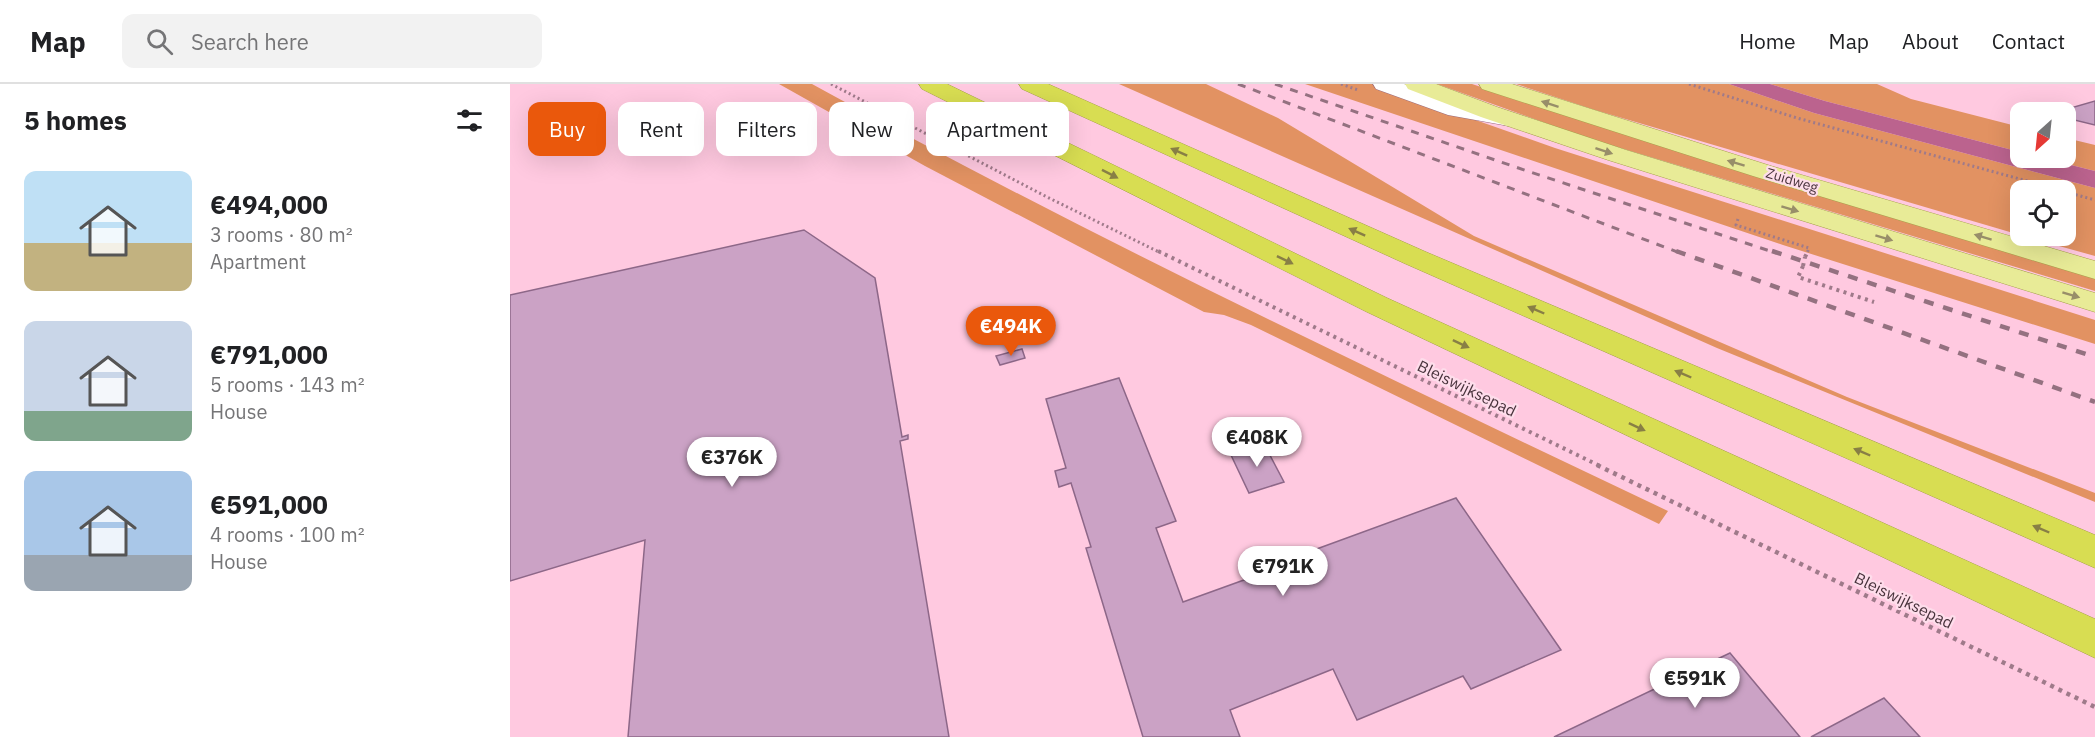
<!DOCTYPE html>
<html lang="en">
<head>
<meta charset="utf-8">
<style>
  body { margin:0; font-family:"IBM Plex Sans",sans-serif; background:#f2f2f2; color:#202124; height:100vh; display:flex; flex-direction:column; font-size:22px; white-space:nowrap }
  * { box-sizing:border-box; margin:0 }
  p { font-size:20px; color:#757577 }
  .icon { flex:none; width:33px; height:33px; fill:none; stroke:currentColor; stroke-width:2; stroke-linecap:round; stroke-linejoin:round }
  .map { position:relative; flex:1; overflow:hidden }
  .panel { display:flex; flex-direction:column; background:#fff; width:510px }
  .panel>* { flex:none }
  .top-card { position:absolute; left:18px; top:18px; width:570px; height:54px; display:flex; gap:12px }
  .needle { width:39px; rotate:207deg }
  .controls { position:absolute; left:1500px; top:18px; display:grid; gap:12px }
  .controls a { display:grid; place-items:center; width:66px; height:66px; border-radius:12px; background:#fff; box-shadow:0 6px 24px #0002; font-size:30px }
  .price { position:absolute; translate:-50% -51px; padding:0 14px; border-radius:21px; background:#fff; color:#222; font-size:20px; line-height:39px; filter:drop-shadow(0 2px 3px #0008) }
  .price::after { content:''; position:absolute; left:50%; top:36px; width:18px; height:14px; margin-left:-9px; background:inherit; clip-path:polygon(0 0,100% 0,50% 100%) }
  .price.current { background:#ea580c; color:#fff }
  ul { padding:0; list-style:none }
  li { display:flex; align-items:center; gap:18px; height:150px; padding:0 24px }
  li span { display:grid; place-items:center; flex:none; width:168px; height:120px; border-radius:12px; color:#555 }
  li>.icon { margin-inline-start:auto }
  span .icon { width:72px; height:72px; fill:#fffc; stroke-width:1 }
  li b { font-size:26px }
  h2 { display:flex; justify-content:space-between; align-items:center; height:72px; padding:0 24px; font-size:26px }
  .tag { padding:0 21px; border-radius:12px; background:#fff; box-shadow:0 6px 24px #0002; font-size:21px; line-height:54px }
  .tag.current { background:#ea580c; color:#fff }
  header { display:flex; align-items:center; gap:36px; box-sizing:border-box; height:84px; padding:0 30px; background:#fff; border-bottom:2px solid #e0e0e0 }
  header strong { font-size:28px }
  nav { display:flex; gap:33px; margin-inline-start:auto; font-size:21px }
  .search { width:420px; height:54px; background:#f2f2f2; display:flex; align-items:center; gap:15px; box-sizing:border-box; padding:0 21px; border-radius:12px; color:#757577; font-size:22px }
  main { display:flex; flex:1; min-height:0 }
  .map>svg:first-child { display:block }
  .green { fill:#e29262 }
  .water { fill:#bb638e }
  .building { fill:#cba2c5; stroke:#8d6788; stroke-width:1.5 }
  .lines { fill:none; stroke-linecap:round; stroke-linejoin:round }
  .minor-casing { stroke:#98687d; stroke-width:1 }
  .major-casing { stroke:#a5a14a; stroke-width:1 }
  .highway-casing { stroke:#a5a14a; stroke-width:1 }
  .path-far2 { stroke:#9f7a8a; stroke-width:3; stroke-dasharray:2 3; stroke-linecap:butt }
  .path-far1 { stroke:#9f7a8a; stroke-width:4; stroke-dasharray:3 4.5; stroke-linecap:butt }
  .path { stroke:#9f7a8a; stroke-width:4.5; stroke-dasharray:4 5; stroke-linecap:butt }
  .minor { fill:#fff; fill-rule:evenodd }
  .major { fill:#e8eb97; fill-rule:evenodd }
  .highway { fill:#d8dd52; fill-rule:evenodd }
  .rail-far1 { stroke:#947180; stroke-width:3; stroke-dasharray:8 8; stroke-linecap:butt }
  .rail { stroke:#947180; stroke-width:4.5; stroke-dasharray:10 10; stroke-linecap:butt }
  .path-bridge { stroke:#9f7a8a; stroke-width:4; stroke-dasharray:3 4.5; stroke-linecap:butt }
  .oneway { fill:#988e69 }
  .oneway2 { fill:#887f45 }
  .labels { text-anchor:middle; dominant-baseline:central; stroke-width:4.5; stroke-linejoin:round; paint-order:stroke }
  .far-street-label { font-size:14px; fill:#47323b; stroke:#feddeb }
  .street-label { font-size:16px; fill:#47323b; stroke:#feddeb }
</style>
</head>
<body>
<header>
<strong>Map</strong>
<div class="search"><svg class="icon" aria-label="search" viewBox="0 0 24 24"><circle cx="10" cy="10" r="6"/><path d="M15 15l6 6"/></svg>Search here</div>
<nav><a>Home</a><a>Map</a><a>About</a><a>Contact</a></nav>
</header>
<main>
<section class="panel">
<h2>5 homes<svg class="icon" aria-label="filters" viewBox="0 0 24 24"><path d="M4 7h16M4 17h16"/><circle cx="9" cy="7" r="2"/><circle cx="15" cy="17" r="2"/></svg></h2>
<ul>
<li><span style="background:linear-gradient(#bfe0f5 60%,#c2b280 0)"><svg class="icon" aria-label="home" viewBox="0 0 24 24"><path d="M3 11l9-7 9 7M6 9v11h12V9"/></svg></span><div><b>€494,000</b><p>3 rooms · 80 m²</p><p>Apartment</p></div></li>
<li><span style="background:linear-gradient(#c9d6e8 75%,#7fa58c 0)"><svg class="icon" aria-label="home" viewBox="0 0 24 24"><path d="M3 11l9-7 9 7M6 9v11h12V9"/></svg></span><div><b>€791,000</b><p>5 rooms · 143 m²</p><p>House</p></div></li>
<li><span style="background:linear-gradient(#a9c7e8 70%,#9aa5b1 0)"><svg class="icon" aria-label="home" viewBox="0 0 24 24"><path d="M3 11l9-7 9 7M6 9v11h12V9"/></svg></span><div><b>€591,000</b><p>4 rooms · 100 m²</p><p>House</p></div></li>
</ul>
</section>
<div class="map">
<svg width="1585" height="653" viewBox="0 0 1585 653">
  <rect width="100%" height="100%" fill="#ffc9e0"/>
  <g class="green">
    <path d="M269,0H302C582,154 870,290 1158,427L1149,440L741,241L714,231L694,228L415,82Z"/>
    <polygon points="609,0 696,0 768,34 964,152 1337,313 1585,409 1585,418 1207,264"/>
    <polygon points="795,0 863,0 1045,64 1585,236 1585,260 1273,161"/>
    <polygon points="927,0 962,0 1166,67 1585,193 1585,207 1074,53"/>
    <polygon points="1006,0 1219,0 1304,29 1585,104 1585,172 1513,152 1556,152 1556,106 1510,106 1510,151 1085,26"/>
    <polygon points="1260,0 1367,0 1401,15 1510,43 1510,68 1315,17"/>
    <polygon points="1556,54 1585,61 1585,87 1533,74 1556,74"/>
  </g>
  <polygon class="water" points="1219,0 1260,0 1315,17 1510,68 1510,74 1533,74 1585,87 1585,104 1304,29"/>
  <g class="building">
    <polygon points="1585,17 1585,41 1556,34 1556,28 1547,28"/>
    <polygon points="294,146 365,194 392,353 398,351 398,355 390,357 439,653 118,653 135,456 0,497 0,211"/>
    <polygon points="512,265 515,274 490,281 486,272"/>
    <polygon points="609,294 666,437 646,444 673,518 795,474 793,470 946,414 1051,566 961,605 953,592 847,636 823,585 720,626 730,653 633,653 576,464 581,463 561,399 549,403 545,387 556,384 536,315"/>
    <polygon points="753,358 774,398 739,409 720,369"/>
    <polygon points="1220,569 1290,653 1044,653"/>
    <polygon points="1374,614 1410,653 1301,653"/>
  </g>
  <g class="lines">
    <defs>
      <polygon id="minor" points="863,0 894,0 951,20 1007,30 1010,35 1007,40 999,42 938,31 866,5"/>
      <g id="major">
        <polygon points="895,0 926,0 987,23 1116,66 1585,209 1585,228 1098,76 971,33 898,5"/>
        <polygon points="969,0 1002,0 1261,82 1585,177 1585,195 1243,92 972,5"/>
      </g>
      <g id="highway">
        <polygon points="409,0 437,0 877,214 1585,535 1585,574 857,228 412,5"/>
        <polygon points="509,0 538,0 916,168 1585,451 1585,484 896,180 512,5"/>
      </g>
    </defs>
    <use href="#minor" class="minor-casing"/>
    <use href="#major" class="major-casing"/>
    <use href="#highway" class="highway-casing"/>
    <g class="path-far2">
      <polyline points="321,0 537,113 651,169"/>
      <polyline points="831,0 848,6"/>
      <polyline points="1179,0 1287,34 1550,106"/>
      <polyline points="1556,108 1585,116"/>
      <polyline points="1228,135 1226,141 1299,164 1297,169"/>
    </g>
    <g class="path-far1">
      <polyline points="648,167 1090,382"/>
      <polyline points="1295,173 1298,167"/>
      <polyline points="1293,182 1288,193 1364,218"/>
    </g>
    <polyline class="path" points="1087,381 1585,623"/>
    <use href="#minor" class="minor"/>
    <use href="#major" class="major"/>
    <use href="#highway" class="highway"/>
    <g class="rail-far1">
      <polyline points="728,0 1170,169"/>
      <polyline points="765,0 1017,87 1266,169"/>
    </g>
    <g class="rail">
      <polyline points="1166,167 1585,318"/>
      <polyline points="1262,167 1585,273"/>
    </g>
    <polyline class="path-bridge" points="1293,182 1295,173"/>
  </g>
  <defs><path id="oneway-solid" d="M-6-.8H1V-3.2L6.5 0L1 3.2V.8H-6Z" transform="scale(1.5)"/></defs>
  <g class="oneway">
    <use href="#oneway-solid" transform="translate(1040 20) rotate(-162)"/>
    <use href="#oneway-solid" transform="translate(1094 67) rotate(18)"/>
    <use href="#oneway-solid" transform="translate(1226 79) rotate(-163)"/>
    <use href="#oneway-solid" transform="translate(1280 125) rotate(17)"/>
    <use href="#oneway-solid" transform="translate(1473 153) rotate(-163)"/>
    <use href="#oneway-solid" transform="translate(1374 154) rotate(17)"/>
    <use href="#oneway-solid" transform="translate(1561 211) rotate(17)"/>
  </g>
  <g class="oneway2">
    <use href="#oneway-solid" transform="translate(669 68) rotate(-156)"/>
    <use href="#oneway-solid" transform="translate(600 90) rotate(27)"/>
    <use href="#oneway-solid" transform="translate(847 148) rotate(-156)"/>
    <use href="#oneway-solid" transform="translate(775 176) rotate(26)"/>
    <use href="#oneway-solid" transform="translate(1026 226) rotate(-157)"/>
    <use href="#oneway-solid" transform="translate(951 260) rotate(25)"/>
    <use href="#oneway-solid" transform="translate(1173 290) rotate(-157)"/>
    <use href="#oneway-solid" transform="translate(1127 343) rotate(25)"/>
    <use href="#oneway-solid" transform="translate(1352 368) rotate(-157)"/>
    <use href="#oneway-solid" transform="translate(1531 445) rotate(-157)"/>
  </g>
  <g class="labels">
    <g class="far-street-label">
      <text transform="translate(1282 96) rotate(17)">Zuidweg</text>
    </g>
    <g class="street-label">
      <text transform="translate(957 304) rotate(26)">Bleiswijksepad</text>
      <text transform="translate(1394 516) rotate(26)">Bleiswijksepad</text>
    </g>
  </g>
</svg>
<div class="controls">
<a><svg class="needle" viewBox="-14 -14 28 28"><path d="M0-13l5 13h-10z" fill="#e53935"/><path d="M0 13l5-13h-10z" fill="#757577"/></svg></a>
<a><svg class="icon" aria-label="locate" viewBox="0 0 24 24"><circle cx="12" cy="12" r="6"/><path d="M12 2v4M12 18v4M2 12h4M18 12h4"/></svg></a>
</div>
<b class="price current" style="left:501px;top:273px">€494K</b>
<b class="price" style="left:747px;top:384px">€408K</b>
<b class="price" style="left:222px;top:404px">€376K</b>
<b class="price" style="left:773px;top:513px">€791K</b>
<b class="price" style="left:1185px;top:625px">€591K</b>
<div class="top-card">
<a class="tag current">Buy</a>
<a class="tag">Rent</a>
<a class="tag">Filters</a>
<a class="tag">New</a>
<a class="tag">Apartment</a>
</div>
</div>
</main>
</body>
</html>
